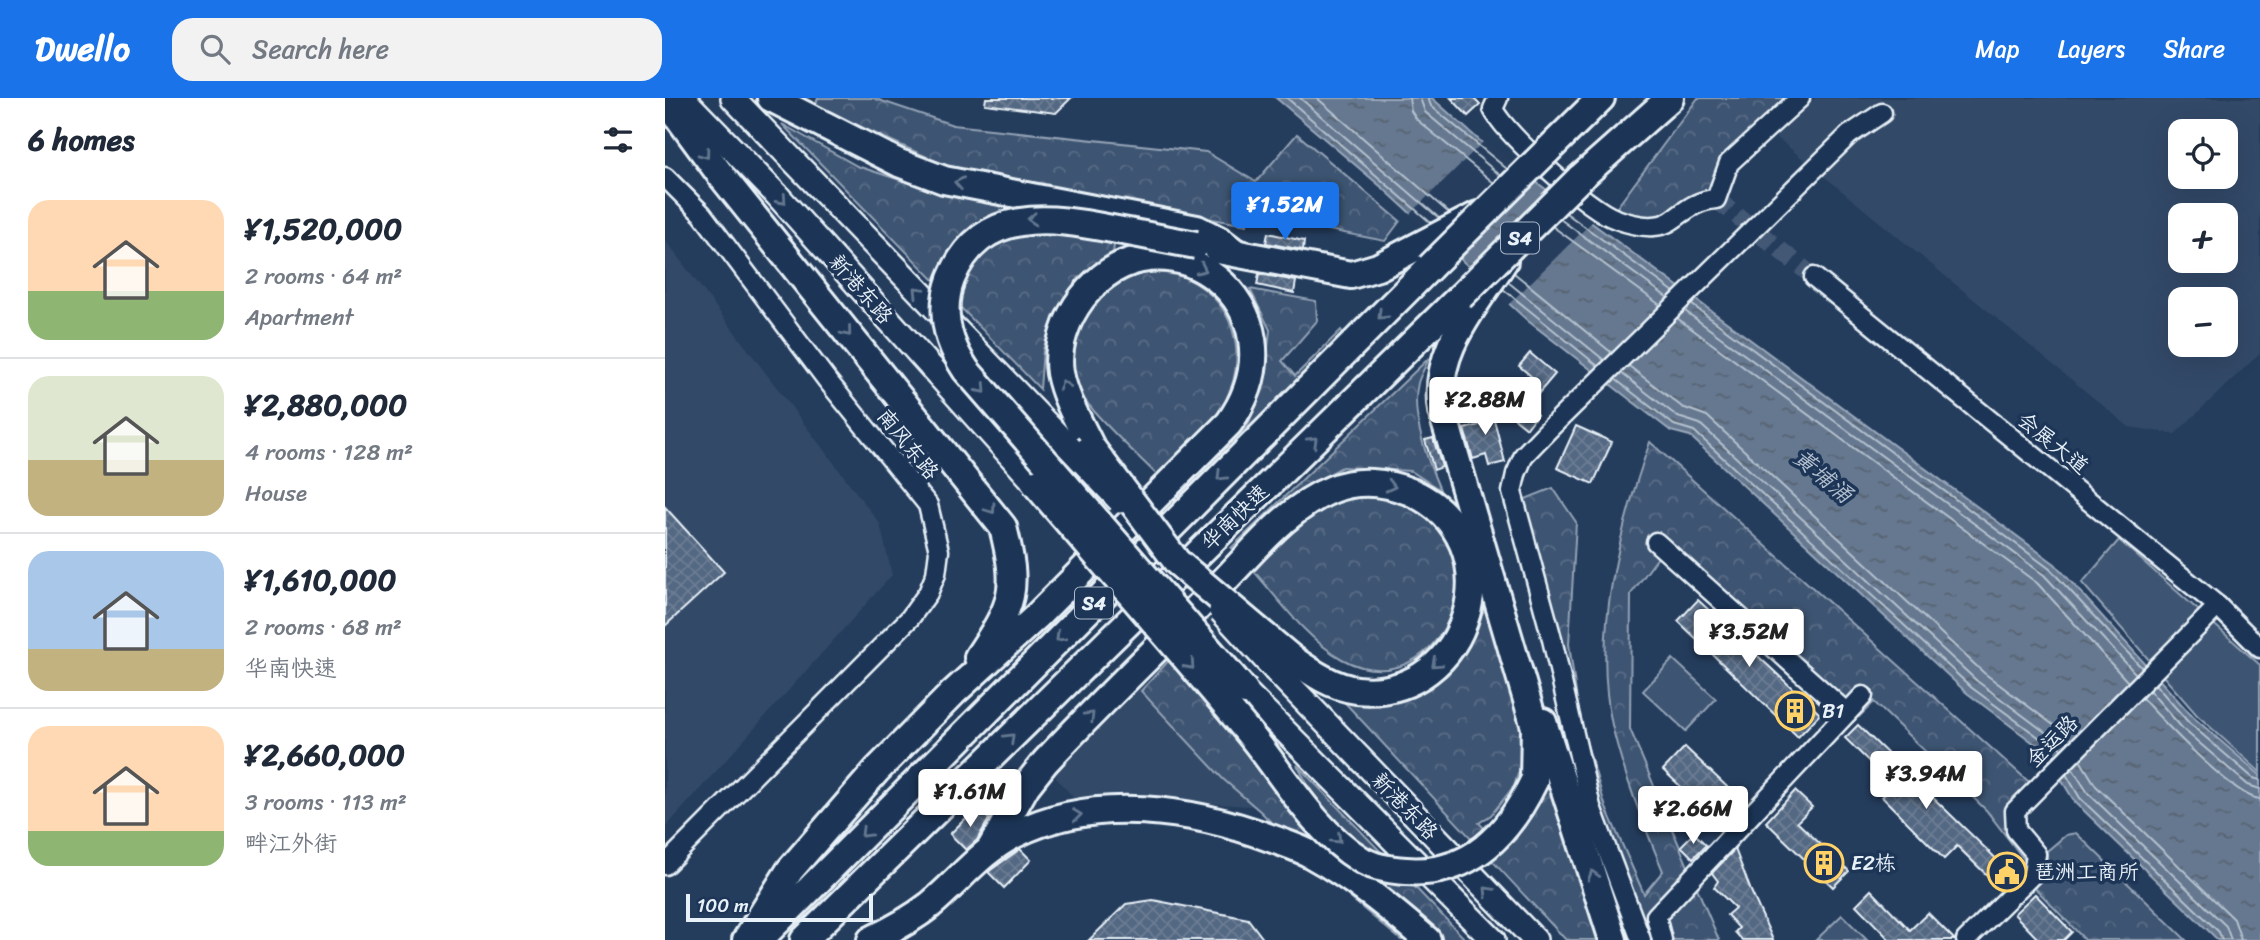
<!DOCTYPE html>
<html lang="en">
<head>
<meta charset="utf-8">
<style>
  body { margin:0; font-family:Sriracha,"LXGW WenKai TC",sans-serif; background:#f2f2f3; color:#1f2937; height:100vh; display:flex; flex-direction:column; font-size:26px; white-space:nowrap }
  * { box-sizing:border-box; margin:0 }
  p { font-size:23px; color:#747a83 }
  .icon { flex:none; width:38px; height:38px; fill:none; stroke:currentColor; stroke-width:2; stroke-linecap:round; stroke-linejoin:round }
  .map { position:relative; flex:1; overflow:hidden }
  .panel { display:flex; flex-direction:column; background:#fff; width:665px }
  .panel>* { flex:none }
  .buttons { position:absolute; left:1503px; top:21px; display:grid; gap:14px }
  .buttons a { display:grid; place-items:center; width:70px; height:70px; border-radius:14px; background:#fff; box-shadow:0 7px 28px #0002; font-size:35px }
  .scale { position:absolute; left:21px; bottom:18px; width:187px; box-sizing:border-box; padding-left:7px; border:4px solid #e8f1f8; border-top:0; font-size:19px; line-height:24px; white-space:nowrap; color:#e8f1f8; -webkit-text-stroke:5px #1d3557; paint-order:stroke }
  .price { position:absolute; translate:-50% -60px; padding:0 16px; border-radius:7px; background:#fff; color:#222; font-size:23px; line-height:46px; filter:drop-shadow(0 2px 4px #0008) }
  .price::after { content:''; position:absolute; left:50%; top:42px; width:21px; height:16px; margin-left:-10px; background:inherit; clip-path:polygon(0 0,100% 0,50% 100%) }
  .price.current { background:#1a73e8; color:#fff }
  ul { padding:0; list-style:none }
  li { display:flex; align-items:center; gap:21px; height:175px; padding:0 28px }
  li+li { border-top:2px solid #e0e1e3 }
  li span { display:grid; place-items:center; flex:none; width:196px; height:140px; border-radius:21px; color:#555 }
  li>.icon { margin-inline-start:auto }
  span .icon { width:84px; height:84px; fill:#fffc; stroke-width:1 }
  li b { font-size:30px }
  h2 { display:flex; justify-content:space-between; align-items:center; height:84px; padding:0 28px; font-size:30px }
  header { display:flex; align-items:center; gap:42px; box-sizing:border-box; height:98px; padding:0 35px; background:#1a73e8; color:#fff }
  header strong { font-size:33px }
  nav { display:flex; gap:38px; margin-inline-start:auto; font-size:24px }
  .search { width:490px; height:63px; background:#f2f2f3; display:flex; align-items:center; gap:18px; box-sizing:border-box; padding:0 24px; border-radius:21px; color:#747a83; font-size:26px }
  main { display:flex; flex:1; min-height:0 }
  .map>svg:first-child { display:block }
  .built { fill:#334a68; fill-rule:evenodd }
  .green { fill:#3e5472; stroke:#93a2b5; stroke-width:2 }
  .forest { fill:url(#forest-crowns); stroke:#93a2b5; stroke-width:2 }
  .water { fill:url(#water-ripples); stroke:#99a8ba; stroke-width:2 }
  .pier { fill:#253d5d }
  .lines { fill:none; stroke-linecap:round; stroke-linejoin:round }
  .shore { stroke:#b4c1ce; stroke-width:2 }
  .building { fill:url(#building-cross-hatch); stroke:#e8f1f8; stroke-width:2 }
  .minor-tunnel { stroke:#425874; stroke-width:18; stroke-dasharray:18 9; stroke-linecap:butt }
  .minor-casing { stroke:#e8f1f8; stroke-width:23 }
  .major-casing { stroke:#e8f1f8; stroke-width:28 }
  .highway-casing { stroke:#e8f1f8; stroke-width:32 }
  .minor { stroke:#1d3557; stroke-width:18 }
  .major { stroke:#1d3557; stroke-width:23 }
  .highway { stroke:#1d3557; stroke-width:26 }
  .minor-bridge-casing { stroke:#e8f1f8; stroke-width:23; stroke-linecap:butt }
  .major-bridge-casing { stroke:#e8f1f8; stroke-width:28; stroke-linecap:butt }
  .highway-bridge-casing { stroke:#e8f1f8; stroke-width:32; stroke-linecap:butt }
  .minor-bridge { stroke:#1d3557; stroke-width:18 }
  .major-bridge { stroke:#1d3557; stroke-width:23 }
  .highway-bridge { stroke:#1d3557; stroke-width:26 }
  .oneway { stroke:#64778f }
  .labels { text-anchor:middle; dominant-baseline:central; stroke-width:7; stroke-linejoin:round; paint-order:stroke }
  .shield { fill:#1d3557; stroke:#abb9c8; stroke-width:2 }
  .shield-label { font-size:19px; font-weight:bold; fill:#e8f1f8 }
  .street-label { font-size:21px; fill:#e8f1f8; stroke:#1d3557 }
  .poi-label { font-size:21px; fill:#e8f1f8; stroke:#1d3557; text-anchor:start }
  .water-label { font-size:23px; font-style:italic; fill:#b4c1ce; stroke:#1d3557 }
</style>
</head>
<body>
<header>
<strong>Dwello</strong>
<div class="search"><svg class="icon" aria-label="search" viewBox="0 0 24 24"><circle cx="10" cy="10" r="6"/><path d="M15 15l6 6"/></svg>Search here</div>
<nav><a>Map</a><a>Layers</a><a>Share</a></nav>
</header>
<main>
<section class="panel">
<h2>6 homes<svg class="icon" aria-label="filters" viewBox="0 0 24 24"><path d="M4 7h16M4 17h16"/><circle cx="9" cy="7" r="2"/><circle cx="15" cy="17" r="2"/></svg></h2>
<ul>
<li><span style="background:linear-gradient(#ffd9b3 65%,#8fb573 0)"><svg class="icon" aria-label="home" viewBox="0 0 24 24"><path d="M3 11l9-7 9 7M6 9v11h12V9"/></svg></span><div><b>¥1,520,000</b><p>2 rooms · 64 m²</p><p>Apartment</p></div></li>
<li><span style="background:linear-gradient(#dfe7d0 60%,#c2b280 0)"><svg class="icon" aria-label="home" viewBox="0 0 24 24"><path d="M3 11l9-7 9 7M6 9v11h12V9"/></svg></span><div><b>¥2,880,000</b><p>4 rooms · 128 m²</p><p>House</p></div></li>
<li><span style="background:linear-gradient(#a9c7e8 70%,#c2b280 0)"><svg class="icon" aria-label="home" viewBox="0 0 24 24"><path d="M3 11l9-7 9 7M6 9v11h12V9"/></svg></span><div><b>¥1,610,000</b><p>2 rooms · 68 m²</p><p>华南快速</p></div></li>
<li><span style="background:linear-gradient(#ffd9b3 75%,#8fb573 0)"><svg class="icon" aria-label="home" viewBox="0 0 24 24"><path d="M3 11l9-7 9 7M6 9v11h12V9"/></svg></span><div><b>¥2,660,000</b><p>3 rooms · 113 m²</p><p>畔江外街</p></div></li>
</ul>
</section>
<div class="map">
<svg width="1595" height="842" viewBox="0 0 1595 842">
  <defs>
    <pattern id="forest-crowns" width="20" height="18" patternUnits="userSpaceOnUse" patternTransform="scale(1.75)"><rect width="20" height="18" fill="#3e5472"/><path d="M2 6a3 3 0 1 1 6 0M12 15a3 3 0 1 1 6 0" fill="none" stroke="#5a6d87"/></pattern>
    <pattern id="water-ripples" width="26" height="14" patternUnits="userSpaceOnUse" patternTransform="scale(1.75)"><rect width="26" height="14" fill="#657890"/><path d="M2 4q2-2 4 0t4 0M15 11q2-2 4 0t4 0" fill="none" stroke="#576270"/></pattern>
    <pattern id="building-cross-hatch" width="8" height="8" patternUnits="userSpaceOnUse" patternTransform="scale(1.75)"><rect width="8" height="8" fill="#536782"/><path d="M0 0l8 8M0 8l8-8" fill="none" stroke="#6c7d94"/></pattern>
  </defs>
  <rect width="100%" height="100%" fill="#253d5d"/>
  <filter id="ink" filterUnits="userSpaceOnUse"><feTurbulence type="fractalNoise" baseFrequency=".0143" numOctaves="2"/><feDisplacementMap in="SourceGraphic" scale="14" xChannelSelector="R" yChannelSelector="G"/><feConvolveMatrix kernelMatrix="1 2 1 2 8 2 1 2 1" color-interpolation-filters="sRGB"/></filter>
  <g filter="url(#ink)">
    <g class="built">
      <path d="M1150,0H1595V255L1510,336L1464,329L1110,38ZM1516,33H1561V79H1516ZM1516,117H1561V163H1516ZM1516,201H1561V247H1516Z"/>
      <polygon points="0,142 215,426 227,477 0,730"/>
      <polygon points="472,577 600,709 461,700 409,700 391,680 396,652"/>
    </g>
    <g class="green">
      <polygon points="1454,442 1595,567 1595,674 1532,617 1417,485"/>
      <polygon points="1008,561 1051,601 1021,633 978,593"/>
      <polygon points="1177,817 1202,842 1151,842"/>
    </g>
    <g class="forest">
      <polygon points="153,0 208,0 288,27 541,54 591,84 632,36 735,123 720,143 582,116 582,127 308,80 150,8"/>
      <polygon points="1033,0 1131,0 1046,96 993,125 950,112"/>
      <polygon points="117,26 192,68 269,93 452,124 447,163 421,173 389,217 378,252 375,291"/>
      <path d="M484,173C496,175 510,175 521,180C577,206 586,272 550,320C534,341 511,359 492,377C468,352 409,302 402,269C399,252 410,231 419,219C438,194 455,182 484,173Z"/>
      <polygon points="585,191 651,203 652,223 617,263 630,278 676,232 679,237 518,403 513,398 583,327 598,291 605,232"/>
      <path d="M764,260C761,268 755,277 753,285C745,316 763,364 775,392L746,373L677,369L647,385L623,404L571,455L566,450Z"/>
      <path d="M985,344L1364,684L1342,718L1347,739L1363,761L1361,764L1321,712L1209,604L1194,619L994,458L966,496L965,631L1054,842H979L927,696L855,403L888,390L911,424L904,546L915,623L941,710L979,796L998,773C978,725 959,678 947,627C927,536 955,429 985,344Z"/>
      <path d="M729,397C742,405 764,414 774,426C826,492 760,606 677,561C641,541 613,500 586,470L617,438L676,398Z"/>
      <path d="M820,511L830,512L862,649L849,688L826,717L814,725L840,751L851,741L883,664L939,842H901L670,594C688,596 707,602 725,602C773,601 798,546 820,511Z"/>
      <polygon points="506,560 632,704 649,698 632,667 801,842 736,842 659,778 596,714 558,681 476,593"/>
      <polygon points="1411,735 1521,842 1420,842 1368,788 1382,772 1382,753 1401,737"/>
    </g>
    <polygon class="water" points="611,0 767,0 814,42 1390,466 1528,619 1595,677 1595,842 1553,842 1410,704 1378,652 1302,595 1025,338 1006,333 863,223 720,92"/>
    <g class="pier">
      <polygon points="820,42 874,81 792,163 743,118"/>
      <polygon points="885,89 929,122 842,208 801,171"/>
    </g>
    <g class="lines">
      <g class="shore">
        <polyline points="622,0 766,125"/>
        <polyline points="635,0 774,120"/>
        <polyline points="652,0 784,115"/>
        <polyline points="744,0 746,13 752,22 829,85"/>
        <polyline points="755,0 760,14 836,78"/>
        <polyline points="763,0 766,8 842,71"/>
        <polyline points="901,115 1009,194"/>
        <polyline points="895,121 1003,200"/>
        <polyline points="887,128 995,207"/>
        <polyline points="849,175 947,255"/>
        <polyline points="843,184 939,262"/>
        <polyline points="838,191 933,268"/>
        <polyline points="1026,206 1385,471 1477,570"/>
        <polyline points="1020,213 1379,477 1471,576"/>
        <polyline points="1012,220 1372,485 1463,584"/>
        <polyline points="964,268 1017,309 1042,318 1319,575 1395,632 1404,644"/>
        <polyline points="956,275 1013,319 1035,326 1312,583 1388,640 1396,651"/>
        <polyline points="950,281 1009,327 1029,333 1307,590 1383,646 1390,658"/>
        <polyline points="1490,586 1524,625 1588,680 1595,682"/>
        <polyline points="1484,592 1518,631 1583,687 1595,691"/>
        <path d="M1477,600C1496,621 1570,700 1595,701"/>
        <polyline points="1415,662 1431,688 1569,821 1576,842"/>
        <polyline points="1407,670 1423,695 1561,828 1566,842"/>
        <polyline points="1401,676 1415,700 1554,834 1557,842"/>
      </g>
    </g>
    <g class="building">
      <polygon points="321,0 406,0 391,15 320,6"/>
      <polygon points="786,0 808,0 815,7 803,18"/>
      <polygon points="603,135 639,143 638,152 601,145"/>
      <polygon points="594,176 631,183 629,195 592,187"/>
      <polygon points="865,255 890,276 862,309 872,317 862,330 832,306 843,293 850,299 867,279 854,268"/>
      <polygon points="825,306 840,364 824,368 821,357 808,361 799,331 814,327 809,310"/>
      <polygon points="911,328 947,344 928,386 892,370"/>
      <polygon points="768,340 777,369 769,372 760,342"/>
      <polygon points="0,409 59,474 0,528"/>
      <polygon points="1033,502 1155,616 1133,639 1013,523"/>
      <polygon points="1193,627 1348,777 1335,790 1292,748 1279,761 1217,699 1228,687 1180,640"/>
      <polygon points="1020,649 1077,703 1056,726 998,672"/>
      <polygon points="1130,693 1147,709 1132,724 1184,773 1168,789 1101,724"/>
      <polygon points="312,709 324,721 312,742 301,752 285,736"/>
      <polygon points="1029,735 1041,747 1028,760 1016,748"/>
      <polygon points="355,751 366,762 339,790 323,774"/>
      <polygon points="1070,751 1086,793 1108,842 1077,842 1070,834 1074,830 1062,817 1070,810 1049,789 1053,783 1047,775"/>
      <polygon points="1206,792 1245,832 1263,815 1290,842 1225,842 1191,807"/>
      <polygon points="1370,796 1407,834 1399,842 1374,842 1349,816"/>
      <polygon points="488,802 583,821 599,842 424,842 461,806"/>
    </g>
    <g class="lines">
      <polyline class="minor-tunnel" points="1051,101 1149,179"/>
      <defs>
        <g id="minor">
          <path d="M833,0L828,11C840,36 924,112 951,121C962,125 977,129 989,128C1013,127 1018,104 1051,101L1064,65L1135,0"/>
          <polyline points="1184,37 1217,15"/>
          <polyline points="0,79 37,116 162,282 263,407 274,453 271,476 263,495 245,520 0,767"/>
          <polyline points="1149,179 1553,508 1595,550"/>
          <polyline points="851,376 847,394 886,537 926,709 976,842"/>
          <polyline points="991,444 1182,615"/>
          <polyline points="997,842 991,818 1198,598"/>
          <polyline points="1301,842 1368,776 1371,756 1351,732 1350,713 1553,508"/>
        </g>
        <g id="major">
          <polyline points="18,0 112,97 370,385"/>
          <polyline points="68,0 403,348"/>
          <polyline points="611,573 870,842"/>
          <polyline points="580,593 828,842"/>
        </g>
        <g id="highway">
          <polyline points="106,0 234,65 279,82 532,131 554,142 571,155"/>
          <path d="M0,1L55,76L338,429C354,493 349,505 313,559"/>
          <polyline points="881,54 936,0"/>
          <polyline points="914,81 1005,0"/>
          <polyline points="553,152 686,177 713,169 813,117"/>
          <path d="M839,163C809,210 767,254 777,313L870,629L869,683"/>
          <polyline points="878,624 948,842"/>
          <path d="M326,750L361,688L380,664C434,606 492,551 548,494C583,460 621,409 668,391C693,381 721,384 746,394C852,441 806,604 692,592C667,589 646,574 626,560"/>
          <path d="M81,842L125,772L212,672L288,595L371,519L564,325C647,209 496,97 417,200C401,221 391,249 395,275C400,301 415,326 426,349"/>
          <polyline points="94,842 765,169"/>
          <polyline points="139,842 795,199"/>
          <path d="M206,842C227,832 247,821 265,807C294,783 316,753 350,736C430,696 528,711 608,741C621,746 635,750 647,757C689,780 726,811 762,842"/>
        </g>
      </defs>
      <use href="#minor" class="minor-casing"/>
      <use href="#major" class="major-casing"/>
      <use href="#highway" class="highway-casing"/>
      <use href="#minor" class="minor"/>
      <use href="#major" class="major"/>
      <use href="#highway" class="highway"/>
      <defs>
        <polyline id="minor-bridge" points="851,376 859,357 885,330 1184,37"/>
        <g id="major-bridge">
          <polyline points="403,348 455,403"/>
          <polyline points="556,513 611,573"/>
        </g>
        <g id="highway-bridge">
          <path d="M531,147C503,142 475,136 447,131C385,119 316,108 286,181C274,214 283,245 301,272L580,593"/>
          <polyline points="765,169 881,54"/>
          <polyline points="795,199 914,81"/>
          <polyline points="426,349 512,464 626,560"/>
          <path d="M370,385C440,468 514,550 583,634C618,676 648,732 695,761C707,769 726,772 741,773C805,778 843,737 869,683"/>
        </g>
      </defs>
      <use href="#minor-bridge" class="minor-bridge-casing"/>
      <use href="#major-bridge" class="major-bridge-casing"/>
      <use href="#highway-bridge" class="highway-bridge-casing"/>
      <use href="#minor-bridge" class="minor-bridge"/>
      <use href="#major-bridge" class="major-bridge"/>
      <use href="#highway-bridge" class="highway-bridge"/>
    </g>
    <defs><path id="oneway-chevron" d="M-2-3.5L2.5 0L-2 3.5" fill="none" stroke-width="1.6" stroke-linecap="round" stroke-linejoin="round" transform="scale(1.75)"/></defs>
    <g class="oneway">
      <use href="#oneway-chevron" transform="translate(40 56) rotate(53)"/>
      <use href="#oneway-chevron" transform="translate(294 85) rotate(-169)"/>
      <use href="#oneway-chevron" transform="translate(117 102) rotate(48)"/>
      <use href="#oneway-chevron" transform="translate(367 121) rotate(177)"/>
      <use href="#oneway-chevron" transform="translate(537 171) rotate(25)"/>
      <use href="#oneway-chevron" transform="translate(253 193) rotate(-134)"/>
      <use href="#oneway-chevron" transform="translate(717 217) rotate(135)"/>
      <use href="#oneway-chevron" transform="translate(182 234) rotate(51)"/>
      <use href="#oneway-chevron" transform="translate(399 287) rotate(-107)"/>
      <use href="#oneway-chevron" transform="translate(317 291) rotate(48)"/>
      <use href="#oneway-chevron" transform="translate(648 343) rotate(-44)"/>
      <use href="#oneway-chevron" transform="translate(556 378) rotate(135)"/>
      <use href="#oneway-chevron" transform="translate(726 388) rotate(14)"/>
      <use href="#oneway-chevron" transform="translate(326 411) rotate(54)"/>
      <use href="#oneway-chevron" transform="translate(395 539) rotate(135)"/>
      <use href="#oneway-chevron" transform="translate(771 565) rotate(138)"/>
      <use href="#oneway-chevron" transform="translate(525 567) rotate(48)"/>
      <use href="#oneway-chevron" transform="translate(425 618) rotate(-45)"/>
      <use href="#oneway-chevron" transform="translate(345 640) rotate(-44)"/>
      <use href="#oneway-chevron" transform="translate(412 717) rotate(-7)"/>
      <use href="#oneway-chevron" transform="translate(200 735) rotate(135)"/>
      <use href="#oneway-chevron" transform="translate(672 741) rotate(43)"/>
      <use href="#oneway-chevron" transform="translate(928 777) rotate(-107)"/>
      <use href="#oneway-chevron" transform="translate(823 793) rotate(-134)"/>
    </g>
  </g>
  <defs>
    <symbol id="building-ring" viewBox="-11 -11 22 22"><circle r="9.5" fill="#1d3557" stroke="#ffd166" stroke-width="1.5"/><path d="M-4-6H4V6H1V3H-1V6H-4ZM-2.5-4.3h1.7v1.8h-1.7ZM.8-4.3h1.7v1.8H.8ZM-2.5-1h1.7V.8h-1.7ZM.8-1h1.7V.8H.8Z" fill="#ffd166"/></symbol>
    <symbol id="civic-ring" viewBox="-11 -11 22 22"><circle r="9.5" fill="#1d3557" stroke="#ffd166" stroke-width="1.5"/><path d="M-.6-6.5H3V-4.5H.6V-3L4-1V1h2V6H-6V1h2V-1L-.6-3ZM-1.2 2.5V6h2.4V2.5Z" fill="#ffd166"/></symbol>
  </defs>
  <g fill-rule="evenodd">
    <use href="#building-ring" x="1108" y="591" width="44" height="44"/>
    <use href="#building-ring" x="1137" y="743" width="44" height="44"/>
    <use href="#civic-ring" x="1320" y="752" width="44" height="44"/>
  </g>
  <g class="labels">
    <g class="shield">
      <rect x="836" y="124.5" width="38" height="31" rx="5"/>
      <rect x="410" y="489.5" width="38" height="31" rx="5"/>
    </g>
    <g class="shield-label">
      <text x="855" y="140">S4</text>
      <text x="429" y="505">S4</text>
    </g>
    <g class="street-label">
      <text transform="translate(196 191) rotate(49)">新港东路</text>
      <text transform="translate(1388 345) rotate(39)">会展大道</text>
      <text transform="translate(243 346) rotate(51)">南风东路</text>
      <text transform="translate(570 419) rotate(-44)">华南快速</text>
      <text transform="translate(1387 643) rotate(-45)">金运路</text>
      <text transform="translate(740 708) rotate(46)">新港东路</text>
    </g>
    <g class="poi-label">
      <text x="1157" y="613">B1</text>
      <text x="1186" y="765">E2栋</text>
      <text x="1369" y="774">琶洲工商所</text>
    </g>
    <g class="water-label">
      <text transform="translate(1158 378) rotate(40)">黄埔涌</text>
    </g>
  </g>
</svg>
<div class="buttons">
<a><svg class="icon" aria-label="locate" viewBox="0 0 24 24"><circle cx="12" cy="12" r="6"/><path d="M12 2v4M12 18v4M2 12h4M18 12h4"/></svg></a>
<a>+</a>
<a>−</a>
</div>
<div class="scale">100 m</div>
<b class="price current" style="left:620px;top:144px">¥1.52M</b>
<b class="price" style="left:820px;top:339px">¥2.88M</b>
<b class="price" style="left:1084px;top:571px">¥3.52M</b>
<b class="price" style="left:1261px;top:713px">¥3.94M</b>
<b class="price" style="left:305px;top:731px">¥1.61M</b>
<b class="price" style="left:1028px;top:748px">¥2.66M</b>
</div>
</main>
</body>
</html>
